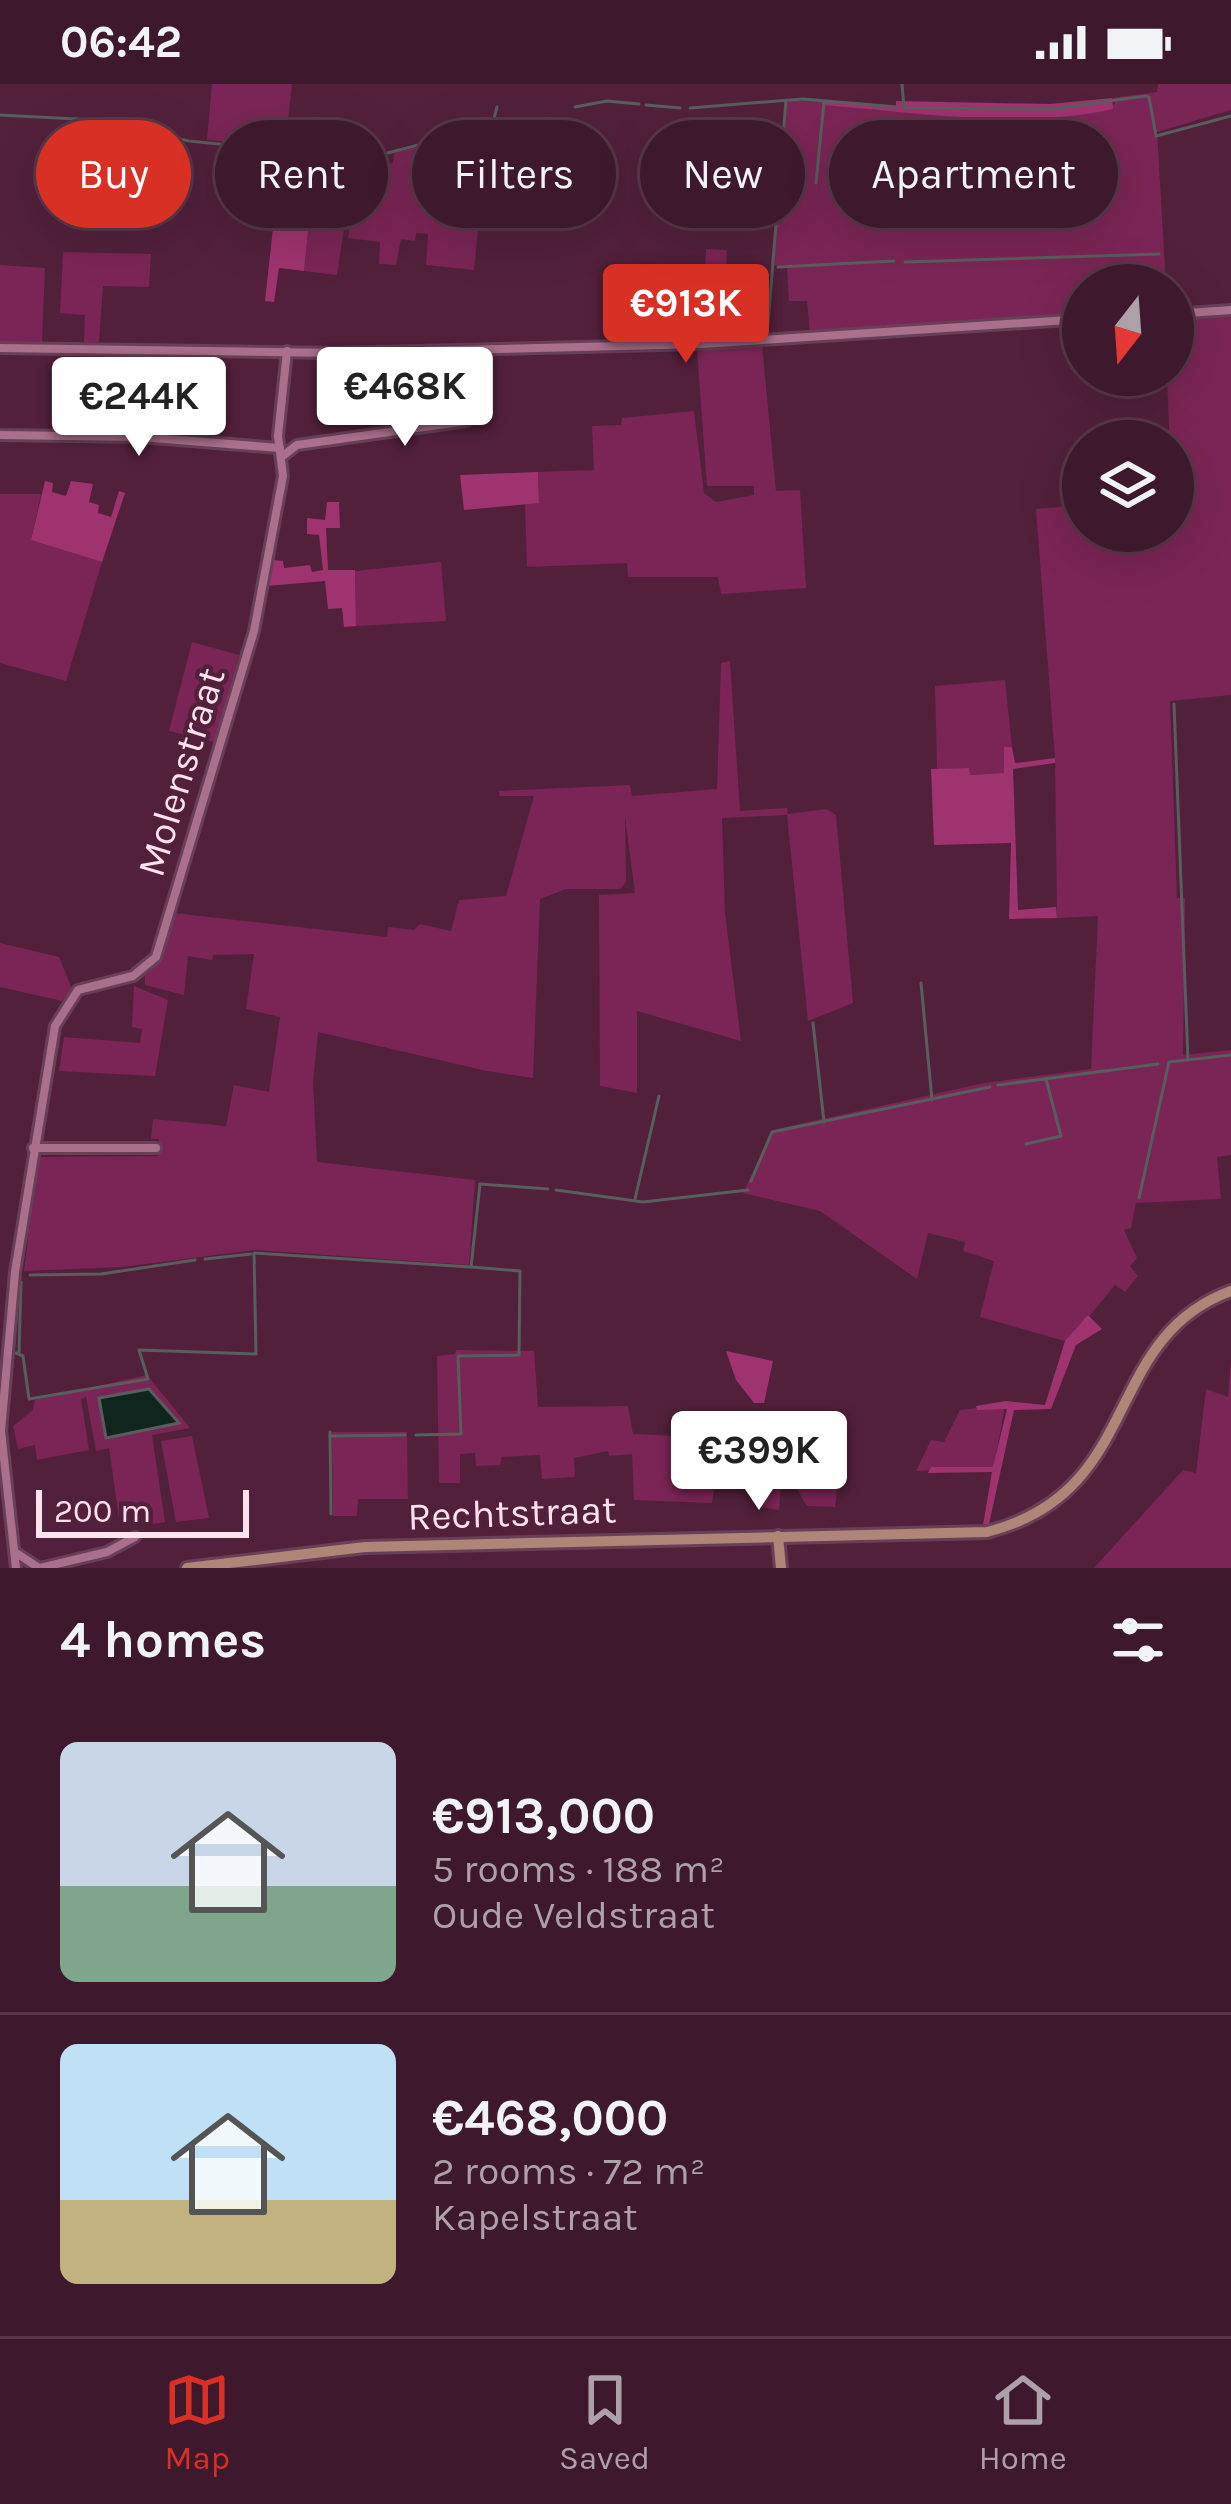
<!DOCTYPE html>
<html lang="en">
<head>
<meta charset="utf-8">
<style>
  body { margin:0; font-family:Karla,sans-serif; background:#452134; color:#f1f3f6; height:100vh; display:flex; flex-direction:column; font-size:45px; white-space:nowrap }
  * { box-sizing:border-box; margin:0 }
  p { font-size:39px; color:#ada0a9 }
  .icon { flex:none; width:66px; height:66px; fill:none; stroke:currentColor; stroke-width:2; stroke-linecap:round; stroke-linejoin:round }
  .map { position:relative; height:1484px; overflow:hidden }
  .side { display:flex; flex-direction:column; background:#3e182c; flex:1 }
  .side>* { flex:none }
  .hud { position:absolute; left:36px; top:36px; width:1161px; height:108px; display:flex; gap:24px }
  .needle { width:78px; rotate:197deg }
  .controls { position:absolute; left:1062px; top:180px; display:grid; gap:24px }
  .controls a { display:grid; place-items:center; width:132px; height:132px; border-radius:50%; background:#3e182c; box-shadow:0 12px 48px #0002,0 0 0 3px #573748; font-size:60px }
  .scale { position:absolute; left:36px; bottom:30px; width:213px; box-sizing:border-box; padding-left:12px; border:6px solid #fee3ef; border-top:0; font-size:33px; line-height:42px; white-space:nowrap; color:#fee3ef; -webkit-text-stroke:9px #52203b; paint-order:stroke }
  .price { position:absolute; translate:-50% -102px; padding:0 27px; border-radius:12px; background:#fff; color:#222; font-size:39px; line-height:78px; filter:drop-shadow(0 3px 6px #0008) }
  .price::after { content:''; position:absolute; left:50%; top:72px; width:36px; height:27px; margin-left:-18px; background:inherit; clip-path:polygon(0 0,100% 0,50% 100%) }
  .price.active { background:#d93025; color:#fff }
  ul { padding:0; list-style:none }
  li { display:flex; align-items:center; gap:36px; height:300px; padding:0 60px }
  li+li { border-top:3px solid #573748 }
  li span { display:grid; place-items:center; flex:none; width:336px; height:240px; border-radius:18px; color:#555 }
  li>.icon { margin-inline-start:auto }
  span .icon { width:144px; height:144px; fill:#fffc; stroke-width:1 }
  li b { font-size:51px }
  h2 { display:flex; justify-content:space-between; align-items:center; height:144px; padding:0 60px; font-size:51px }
  .chip { padding:0 42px; border-radius:54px; background:#3e182c; box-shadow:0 12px 48px #0002,0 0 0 3px #573748; font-size:42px; line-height:108px }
  .chip.active { background:#d93025; color:#fff }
  .status { display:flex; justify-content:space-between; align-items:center; height:84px; padding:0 60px; background:#3e182c; direction:ltr }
  .status svg { height:33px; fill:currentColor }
  .menu { display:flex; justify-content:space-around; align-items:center; height:168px; border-top:3px solid #573748; background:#3e182c; font-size:33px; color:#ada0a9 }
  .menu a { display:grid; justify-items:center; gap:6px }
  .menu .active { color:#d93025 }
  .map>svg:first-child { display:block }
  .green { fill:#7a2555 }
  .forest { fill:#9f3370 }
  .water { fill:#10251e; stroke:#575e5d; stroke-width:3 }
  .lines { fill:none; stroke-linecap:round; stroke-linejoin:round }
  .stream { stroke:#575e5d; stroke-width:3 }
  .street-casing { stroke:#693f57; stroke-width:14 }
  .secondary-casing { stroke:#693f57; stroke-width:16 }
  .street { stroke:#a96f8b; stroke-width:8 }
  .secondary { stroke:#ae8577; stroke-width:10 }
  .labels { text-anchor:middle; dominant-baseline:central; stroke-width:9; stroke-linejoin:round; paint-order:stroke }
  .street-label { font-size:39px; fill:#fee3ef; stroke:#52203b }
</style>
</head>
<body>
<div class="status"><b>06:42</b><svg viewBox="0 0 49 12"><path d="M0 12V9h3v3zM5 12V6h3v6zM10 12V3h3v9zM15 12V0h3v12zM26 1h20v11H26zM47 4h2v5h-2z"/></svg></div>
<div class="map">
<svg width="1231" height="1484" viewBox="0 0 1231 1484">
  <rect width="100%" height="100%" fill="#52203b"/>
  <g class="green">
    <polygon points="212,0 292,0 285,63 207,56"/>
    <polygon points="1158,0 1231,0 1231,26 1157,48 1166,201 1083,201 1083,229 810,249 807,217 789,217 787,182 771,181 785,17 822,16 823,21 1058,33 1115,20 1112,14 1157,8"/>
    <polygon points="488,45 474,186 426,181 428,150 416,149 415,157 401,155 396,181 379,180 380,158 348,154 359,85 393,79 394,69"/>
    <polygon points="248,66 285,69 281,113 311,117 317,73 354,79 337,191 304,187 309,139 274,136 273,144 267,143 267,129 242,127"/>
    <polygon points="706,165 727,166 722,254 702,254"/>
    <polygon points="63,168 151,170 149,203 103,202 99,258 84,258 85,231 60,229"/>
    <polygon points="0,181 45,184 42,258 0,258"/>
    <polygon points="1231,231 1231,611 1170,617 1177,814 1185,814 1183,971 1231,966 1231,1071 1217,1073 1221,1115 1136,1119 1131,1144 1124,1146 1137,1174 1130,1182 1138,1192 1125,1208 1115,1201 1068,1258 980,1233 994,1177 963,1167 965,1158 928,1149 917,1195 820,1127 743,1109 773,1046 984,999 1091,985 1098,832 1057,834 1055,674 1036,425 1083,421 1083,447 1173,447 1167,291 1173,291 1173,279 1186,278 1183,234"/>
    <polygon points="762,261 776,407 800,406 806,504 721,510 718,493 628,493 627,479 527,483 525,419 539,418 538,388 594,386 592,342 621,341 622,334 694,327 704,409 716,418 754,411 754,402 707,402 697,265"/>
    <polygon points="441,270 446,336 404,339 399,271"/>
    <polygon points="0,410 41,410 31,456 102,478 66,597 0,579"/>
    <polygon points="441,478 446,537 356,542 355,487"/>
    <polygon points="192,558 239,571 215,658 169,647"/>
    <polygon points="730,577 740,727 787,724 788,730 826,725 836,731 853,919 808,937 787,731 722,734 725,829 741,957 637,927 637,1009 600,1002 599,811 635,809 625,733 626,798 620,805 566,805 540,815 533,994 487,987 318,948 313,998 317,1078 475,1096 469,1181 255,1166 122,1183 24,1187 38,1073 158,1072 159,1055 151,1055 153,1035 226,1042 234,1001 269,1008 280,933 246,925 254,870 213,871 212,876 188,872 184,911 145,901 145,891 162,870 174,829 387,853 388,843 414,846 420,840 451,847 459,816 506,812 534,712 499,712 499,707 630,701 632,712 717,705 721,579"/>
    <polygon points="1005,596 1012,663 1004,664 1005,689 969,691 968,684 937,685 935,602"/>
    <polygon points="0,859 59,873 72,905 62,917 0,903"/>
    <polygon points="134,902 168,916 155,992 59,987 64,953 140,959 142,945 132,943"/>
    <polygon points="456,1266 534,1267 538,1323 628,1322 633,1350 721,1354 712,1419 634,1416 632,1370 609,1372 608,1367 574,1374 575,1393 542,1395 540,1371 502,1373 500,1381 476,1382 475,1369 460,1370 460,1399 439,1399 437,1272 455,1270"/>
    <polygon points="1231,1275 1231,1484 1094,1484 1183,1386 1196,1389 1206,1305 1228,1313"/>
    <polygon points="147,1291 190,1344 152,1351 165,1438 147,1441 144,1430 119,1434 109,1364 96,1367 86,1313 81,1315 89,1366 37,1376 35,1361 18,1365 13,1342 33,1326 35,1316"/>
    <polygon points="1005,1321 994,1383 916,1387 931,1356 944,1358 960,1326"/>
    <polygon points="332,1348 407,1348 408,1415 358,1415 357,1432 333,1432"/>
    <polygon points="192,1352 209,1434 176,1438 161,1357"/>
    <polygon points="766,1361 841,1371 835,1423 807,1422 792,1397 781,1398 779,1426 760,1423"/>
  </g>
  <g class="forest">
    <path d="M1112,14L1113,25C1020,46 917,28 822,21V16L896,22V17L1050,20Z"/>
    <polygon points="274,135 309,139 304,187 279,184 274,218 265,217"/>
    <polygon points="538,388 539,419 464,426 460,391"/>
    <polygon points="45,397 53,399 52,408 66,412 71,397 93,400 89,418 99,421 98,429 111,433 119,407 125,409 102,478 31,456"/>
    <polygon points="327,418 339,418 340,444 326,444 328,486 355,486 356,542 344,543 342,524 328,525 325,497 267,502 271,476 283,477 284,484 310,481 312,488 323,486 319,451 307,450 307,434 325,436"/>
    <polygon points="1004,663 1012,663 1015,679 1055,674 1055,679 1013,685 1018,826 1056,823 1057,834 1009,835 1011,759 934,761 931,685 969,684 970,691 1004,689"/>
    <polygon points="1088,1231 1102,1245 1076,1261 1051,1325 1014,1326 989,1440 983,1441 992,1388 928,1389 931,1383 993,1383 1007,1325 977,1326 976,1322 1006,1317 1045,1321 1065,1257"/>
    <polygon points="726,1267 773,1277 764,1319 754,1319 736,1296"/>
  </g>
  <polygon class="water" points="149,1305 179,1339 106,1354 99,1314"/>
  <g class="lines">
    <g class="stream">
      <polyline points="902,0 904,24 1051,25 1145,12 1149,13 1156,52 1231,32"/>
      <polyline points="646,21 680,24"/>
      <polyline points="575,23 607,17 639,20"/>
      <polyline points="690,24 803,15 897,23"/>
      <polyline points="0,31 95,36 189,57 326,71 349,79 492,42 497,23"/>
      <polyline points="816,99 824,18"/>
      <polyline points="905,178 1159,170"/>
      <polyline points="778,183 894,177"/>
      <polyline points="767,252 786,16"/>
      <polyline points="1174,620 1188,976"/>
      <polyline points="921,899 932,1016"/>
      <polyline points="813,939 824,1038"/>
      <polyline points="998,1001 1158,980"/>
      <polyline points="1026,1060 1061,1052 1046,995"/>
      <polyline points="751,1097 772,1048 990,1003"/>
      <polyline points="556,1106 643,1118 748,1106"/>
      <polyline points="1139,1114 1169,978 1231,971"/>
      <polyline points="635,1115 659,1012"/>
      <polyline points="205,1175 251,1170"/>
      <polyline points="30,1191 101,1190 195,1176"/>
      <polyline points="19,1268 21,1198"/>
      <polyline points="16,1269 23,1272 29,1315 148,1295 139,1266 256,1270 254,1169 471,1183 480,1100 548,1105"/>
      <polyline points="330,1348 331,1430"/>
      <polyline points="416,1351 461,1350 458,1272 519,1271 520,1187 472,1183"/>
      <polyline points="330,1352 405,1351"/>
    </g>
    <defs>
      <g id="street">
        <polyline points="1173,230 1231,226"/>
        <polyline points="0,264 338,269 701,260 1083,235"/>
        <polyline points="0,351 140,353 280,364"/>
        <polyline points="284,371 297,361 467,337"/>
        <polyline points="33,1064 156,1064"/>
        <polyline points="18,1470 39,1484"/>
        <polyline points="16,1484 1,1347 15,1188 55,942 78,906 133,892 156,873 254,547 283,392 278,352 287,267"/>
        <polyline points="40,1484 107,1468 135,1453"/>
      </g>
      <g id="secondary">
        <polyline points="778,1452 781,1484"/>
        <path d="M187,1484L365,1463L987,1448C1145,1408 1100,1255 1231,1207"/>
      </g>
    </defs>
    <use href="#street" class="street-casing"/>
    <use href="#secondary" class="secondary-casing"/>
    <use href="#street" class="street"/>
    <use href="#secondary" class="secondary"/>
  </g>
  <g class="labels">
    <g class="street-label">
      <text transform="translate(181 688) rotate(-73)">Molenstraat</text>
      <text transform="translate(512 1429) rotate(-2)">Rechtstraat</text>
    </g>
  </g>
</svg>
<div class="controls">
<a><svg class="needle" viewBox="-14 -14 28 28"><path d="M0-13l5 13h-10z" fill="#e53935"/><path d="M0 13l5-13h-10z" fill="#ada0a9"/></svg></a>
<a><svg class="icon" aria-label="layers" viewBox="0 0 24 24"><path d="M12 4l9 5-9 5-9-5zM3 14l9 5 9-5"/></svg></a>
</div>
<div class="scale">200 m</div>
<b class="price active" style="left:686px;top:282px">€913K</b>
<b class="price" style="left:405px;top:365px">€468K</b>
<b class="price" style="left:139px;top:375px">€244K</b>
<b class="price" style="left:759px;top:1429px">€399K</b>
<div class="hud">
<a class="chip active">Buy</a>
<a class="chip">Rent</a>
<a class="chip">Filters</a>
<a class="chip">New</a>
<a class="chip">Apartment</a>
</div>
</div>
<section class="side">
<h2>4 homes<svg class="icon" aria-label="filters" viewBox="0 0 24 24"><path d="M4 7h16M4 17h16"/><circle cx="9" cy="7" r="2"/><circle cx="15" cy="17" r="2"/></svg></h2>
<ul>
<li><span style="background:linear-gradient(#c9d6e8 60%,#7fa58c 0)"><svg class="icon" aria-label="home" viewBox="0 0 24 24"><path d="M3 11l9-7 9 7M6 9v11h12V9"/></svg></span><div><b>€913,000</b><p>5 rooms · 188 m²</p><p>Oude Veldstraat</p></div></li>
<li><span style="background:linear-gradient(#bfe0f5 65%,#c2b280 0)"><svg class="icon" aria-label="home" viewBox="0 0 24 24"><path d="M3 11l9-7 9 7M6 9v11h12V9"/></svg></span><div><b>€468,000</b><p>2 rooms · 72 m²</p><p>Kapelstraat</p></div></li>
</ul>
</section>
<nav class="menu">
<a class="active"><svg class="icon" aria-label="map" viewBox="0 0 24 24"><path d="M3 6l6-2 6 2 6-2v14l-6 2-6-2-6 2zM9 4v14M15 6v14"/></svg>Map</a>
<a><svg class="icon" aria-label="saved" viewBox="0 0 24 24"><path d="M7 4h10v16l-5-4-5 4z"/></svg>Saved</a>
<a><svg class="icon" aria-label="home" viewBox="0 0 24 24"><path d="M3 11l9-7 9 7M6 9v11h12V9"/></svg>Home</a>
</nav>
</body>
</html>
